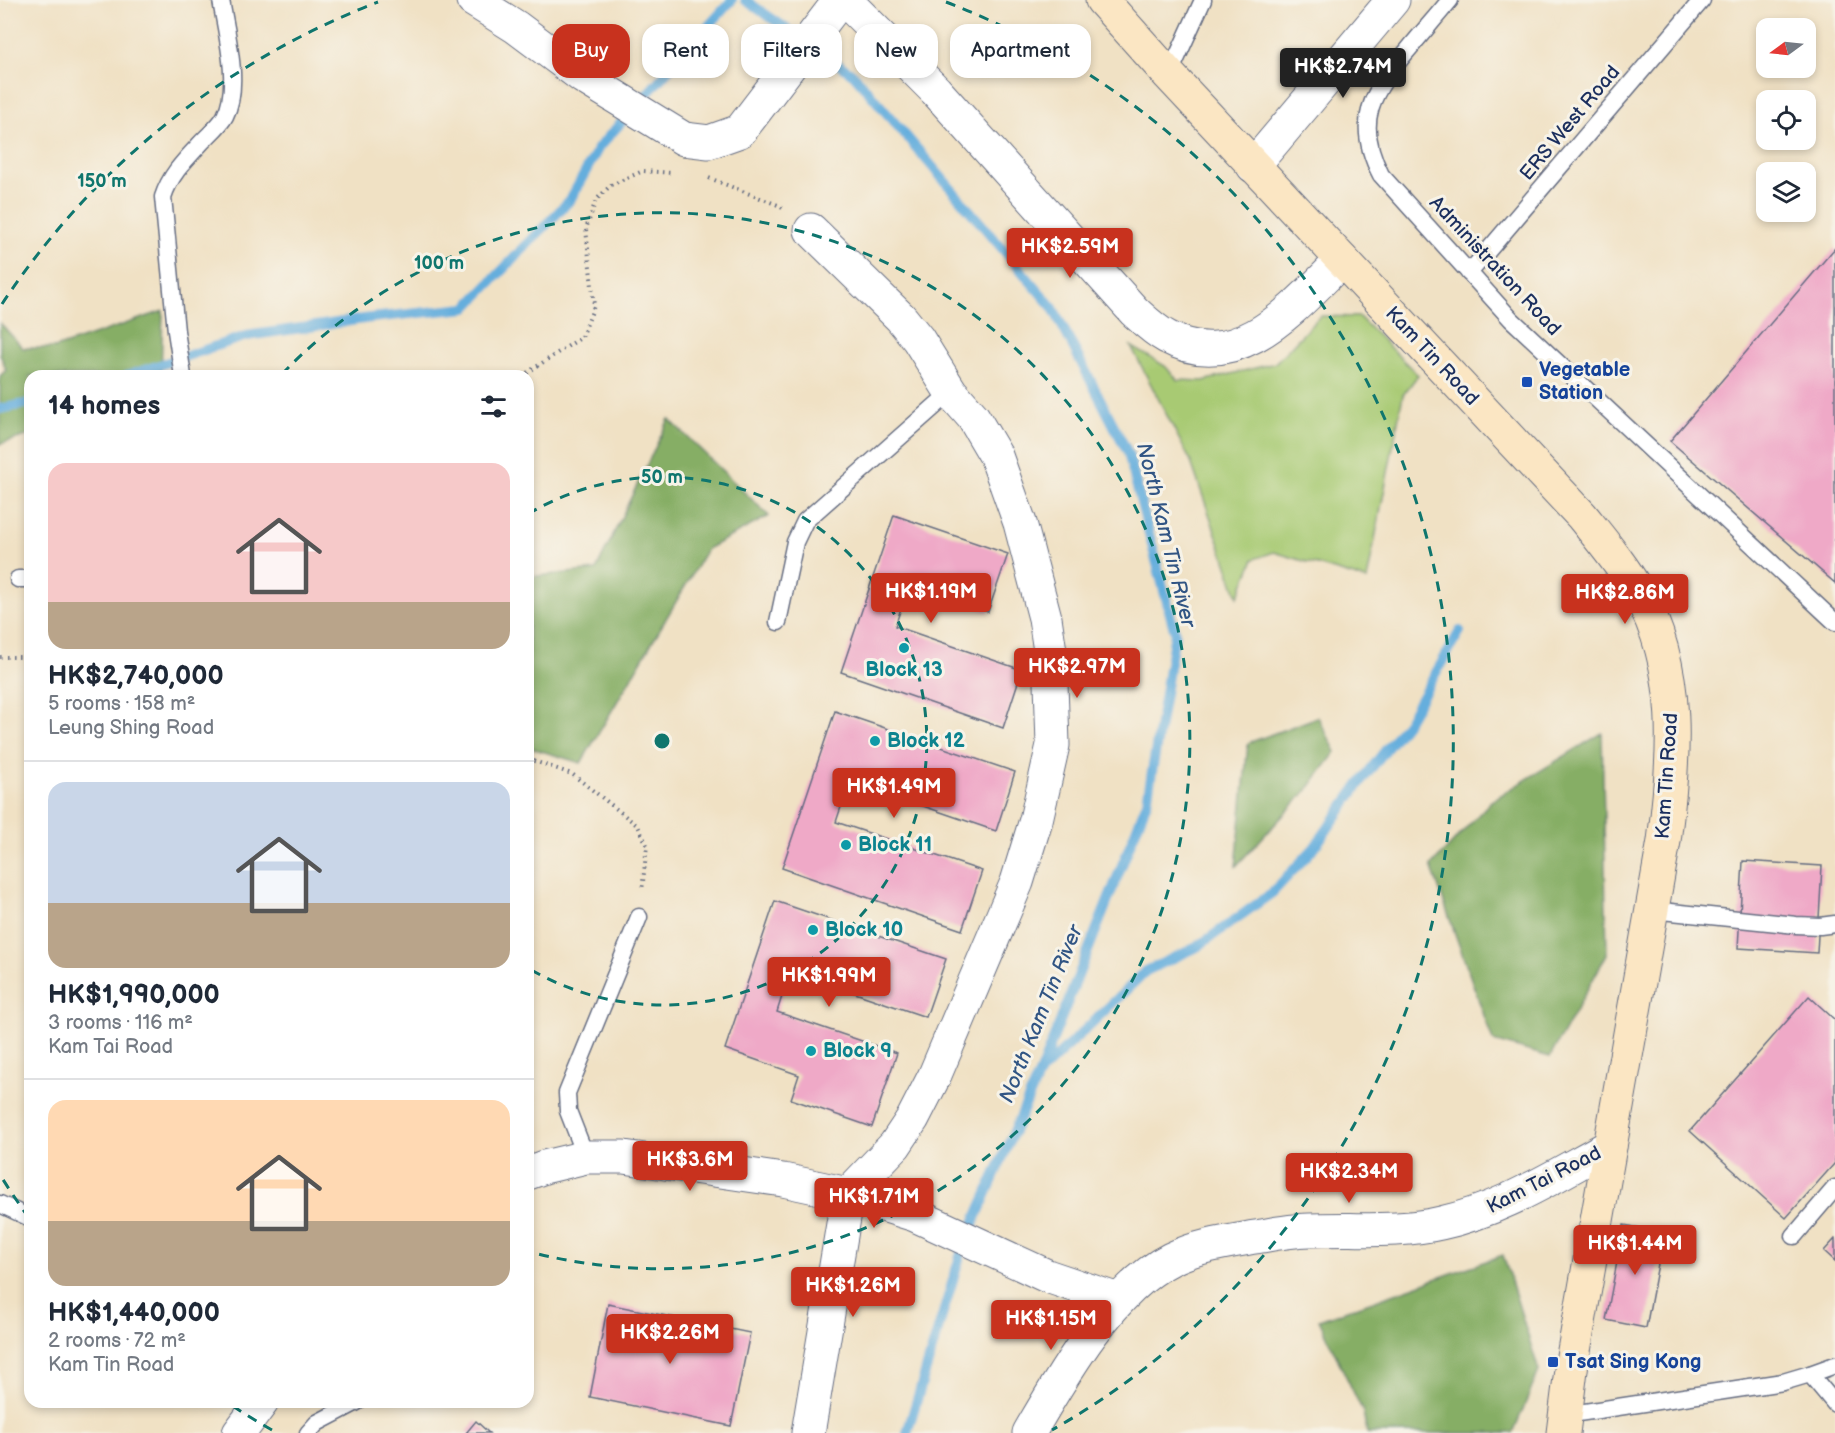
<!DOCTYPE html>
<html lang="en">
<head>
<meta charset="utf-8">
<style>
  body { margin:0; font-family:"Balsamiq Sans",sans-serif; background:#f6f6f7; color:#1f2937; height:100vh; display:flex; flex-direction:column; font-size:22px; white-space:nowrap }
  * { box-sizing:border-box; margin:0 }
  p { font-size:20px; color:#747a83 }
  .icon { flex:none; width:33px; height:33px; fill:none; stroke:currentColor; stroke-width:2; stroke-linecap:round; stroke-linejoin:round }
  .map { position:relative; flex:1; overflow:hidden }
  .panel { position:absolute; left:24px; top:370px; width:510px; height:1038px; display:flex; flex-direction:column; background:#fff; border-radius:18px; box-shadow:0 3px 9px #0003 }
  .panel>* { flex:none }
  .top-card { position:absolute; left:552px; top:24px; width:570px; height:54px; display:flex; gap:12px }
  .needle { width:39px; rotate:255deg }
  .fabs { position:absolute; left:1756px; top:18px; display:grid; gap:12px }
  .fabs a { display:grid; place-items:center; width:60px; height:60px; border-radius:12px; background:#fff; box-shadow:0 3px 9px #0003; font-size:30px }
  .price { position:absolute; translate:-50% -51px; padding:0 14px; border-radius:6px; background:#c8321e; color:#fff; font-size:20px; line-height:39px; filter:drop-shadow(0 2px 3px #0008) }
  .price::after { content:''; position:absolute; left:50%; top:36px; width:18px; height:14px; margin-left:-9px; background:inherit; clip-path:polygon(0 0,100% 0,50% 100%) }
  .price.on { background:#222; color:#fff }
  ul { padding:0; list-style:none }
  li { display:grid; align-content:center; gap:12px; height:318px; padding:0 24px }
  li+li { border-top:2px solid #e0e1e3 }
  li span { display:grid; place-items:center; height:186px; border-radius:18px; color:#555 }
  li>.icon { margin-inline-start:auto }
  span .icon { width:108px; height:108px; fill:#fffc; stroke-width:1 }
  li b { font-size:26px }
  h2 { display:flex; justify-content:space-between; align-items:center; height:72px; padding:0 24px; font-size:26px }
  .pill { padding:0 21px; border-radius:18px; background:#fff; box-shadow:0 3px 9px #0003; font-size:21px; line-height:54px }
  .pill.on { background:#c8321e; color:#fff }
  .map>svg:first-child { display:block }
  .green { fill:#a8ca73; stroke:#627c68; stroke-width:1.5 }
  .forest { fill:#86ae65; stroke:#506e62; stroke-width:1.5 }
  .lines { fill:none; stroke-linecap:round; stroke-linejoin:round }
  .stream { stroke:#65aedd; stroke-width:10 }
  .building { fill:#efa9c7 }
  .lane-casing { stroke:#666d82; stroke-width:19 }
  .street-casing { stroke:#666d82; stroke-width:35 }
  .secondary-casing { stroke:#666d82; stroke-width:35 }
  .path { stroke:#666d82; stroke-width:4; stroke-dasharray:1.5 4.5; stroke-linecap:butt }
  .lane { stroke:#fff; stroke-width:16 }
  .street { stroke:#fff; stroke-width:33 }
  .secondary { stroke:#fbe6c3; stroke-width:33 }
  .ring { fill:none; stroke:#0f766e; stroke-width:3; stroke-dasharray:10 8 }
  .transit-dot { fill:#1a4fb4; stroke:#f7f3e8; stroke-width:2 }
  .culture-dot { fill:#0f9aa8; stroke:#f7f3e8; stroke-width:2 }
  .labels { text-anchor:middle; dominant-baseline:central; stroke-width:6; stroke-linejoin:round; paint-order:stroke }
  .street-label { font-size:20px; fill:#1b2f5e; stroke:#f7f3e8 }
  .transit-label { font-size:20px; font-weight:bold; fill:#164399; stroke:#f7f3e8; text-anchor:start }
  .culture-label { font-size:20px; font-weight:bold; fill:#0d838f; stroke:#f7f3e8; text-anchor:start }
  .water-label { font-size:21px; font-style:italic; fill:#315584; stroke:#f7f3e8 }
  .centre { fill:#0f766e; stroke:#f7f3e8; stroke-width:3 }
  .ring-label { font-size:18px; text-anchor:middle; font-weight:bold; fill:#0f766e; stroke:#f7f3e8; stroke-width:6; stroke-linejoin:round; paint-order:stroke }
</style>
</head>
<body>
<div class="map">
<svg width="1835" height="1433" viewBox="0 0 1835 1433">
  <rect width="100%" height="100%" fill="#f7f3e8"/>
  <filter id="ink" filterUnits="userSpaceOnUse"><feTurbulence type="fractalNoise" baseFrequency=".0167" numOctaves="2"/><feDisplacementMap in="SourceGraphic" scale="12" xChannelSelector="R" yChannelSelector="G"/><feConvolveMatrix kernelMatrix="1 2 1 2 8 2 1 2 1" color-interpolation-filters="sRGB"/></filter>
  <filter id="wash" filterUnits="userSpaceOnUse"><feTurbulence type="fractalNoise" baseFrequency=".008" numOctaves="4" result="noise"/><feDisplacementMap in="SourceGraphic" scale="24" xChannelSelector="R" yChannelSelector="G"/><feGaussianBlur stdDeviation="1.35" result="paint"/><feColorMatrix in="noise" values="0 0 0 0 0 0 0 0 0 0 0 0 0 0 0 0 0 1.4 0 .05"/><feComposite in="paint" operator="in"/></filter>
  <g filter="url(#wash)">
    <rect width="100%" height="100%" fill="#f0e1c4"/>
    <polygon class="green" points="1320,316 1359,317 1418,375 1403,395 1367,580 1274,552 1254,559 1238,597 1191,462 1131,346 1165,366 1178,380 1203,381 1275,363"/>
    <g class="forest">
      <polygon points="163,311 161,376 30,376 30,435 0,444 0,376 6,370 0,354 0,323 23,348 55,348"/>
      <polygon points="669,419 769,516 707,549 581,763 528,747 528,577 596,570"/>
      <polygon points="1318,717 1336,752 1307,790 1236,866 1248,743"/>
      <polygon points="1602,733 1607,954 1550,1057 1493,1041 1431,866 1491,801"/>
      <polygon points="1503,1255 1539,1371 1513,1433 1367,1433 1363,1412 1319,1320"/>
    </g>
    <g class="lines">
      <g class="stream">
        <polyline points="745,0 854,75 1053,308 1128,453 1175,633 1147,802 1040,1072 962,1250 907,1433"/>
        <polyline points="127,376 246,336 371,318 466,308 570,200 599,147 732,0"/>
        <polyline points="0,409 30,403"/>
        <polyline points="1044,1069 1146,971 1197,947 1272,893 1314,848 1360,783 1408,721 1460,631"/>
      </g>
    </g>
    <g id="blocks">
      <g class="building">
        <polygon points="1835,248 1835,583 1670,441"/>
        <polygon points="894,515 1008,554 988,612 909,585 895,626 1022,670 1003,728 841,672"/>
        <polygon points="835,711 1015,772 996,831 850,781 843,801 836,822 982,871 962,930 782,868"/>
        <polygon points="1743,861 1822,866 1817,953 1738,948"/>
        <polygon points="775,901 946,959 926,1017 790,971 777,1012 897,1053 872,1127 791,1099 799,1075 725,1049"/>
        <polygon points="1809,996 1835,1020 1835,1163 1786,1218 1690,1131"/>
        <polygon points="1624,1225 1664,1232 1646,1328 1606,1320"/>
        <polygon points="1835,1239 1835,1261 1824,1251"/>
        <polygon points="608,1304 750,1333 731,1426 590,1397"/>
        <polygon points="476,1421 489,1433 466,1433"/>
      </g>
    </g>
  </g>
  <g filter="url(#ink)">
    <use href="#blocks" fill-opacity="0" stroke="#666d82" stroke-width="1.5"/>
    <g class="lines">
      <defs>
        <g id="lane">
          <path d="M1450,0C1436,17 1422,33 1408,50C1372,92 1353,121 1381,175L1511,319L1835,622"/>
          <polyline points="1169,75 1203,0"/>
          <polyline points="1469,273 1702,0"/>
          <path d="M183,376L176,331L163,197C170,175 185,160 200,144C208,135 220,126 225,116C241,85 226,33 221,0"/>
          <polyline points="18,579 30,579"/>
          <polyline points="778,622 795,542 805,521 951,392"/>
          <polyline points="1652,910 1796,925 1820,926 1835,924"/>
          <polyline points="586,1157 568,1111 567,1093 639,917"/>
          <polyline points="0,1204 30,1218"/>
          <polyline points="1794,1236 1835,1188"/>
          <polyline points="1810,1374 1835,1404"/>
          <polyline points="1565,1415 1783,1382 1810,1374 1835,1365"/>
          <polyline points="308,1433 317,1423 357,1402"/>
        </g>
        <g id="street">
          <polyline points="473,0 516,27 583,77 684,139 709,142 740,131 840,0"/>
          <path d="M845,0L936,91L1134,311C1144,320 1154,330 1167,337C1239,376 1296,305 1342,260"/>
          <polyline points="1253,166 1393,0"/>
          <polyline points="811,230 901,318 918,339 951,392 973,417 996,456 1020,523 1045,618 1050,651 1053,745 1036,820 1017,882 934,1077 913,1118 895,1145 848,1194"/>
          <polyline points="528,1173 544,1167 586,1157 624,1157 783,1180 848,1194 915,1215 1047,1276 1118,1300"/>
          <polyline points="239,1433 262,1402"/>
          <polyline points="808,1433 848,1194"/>
          <path d="M1029,1433C1062,1376 1111,1289 1171,1259C1197,1246 1226,1242 1255,1237C1268,1235 1282,1232 1295,1231C1343,1227 1394,1234 1441,1223C1502,1210 1555,1175 1610,1146"/>
        </g>
        <path id="secondary" d="M1102,0L1169,75L1582,516C1602,541 1623,566 1639,594C1682,669 1675,758 1664,841L1572,1362L1563,1433"/>
      </defs>
      <use href="#lane" class="lane-casing"/>
      <use href="#street" class="street-casing"/>
      <use href="#secondary" class="secondary-casing"/>
      <g class="path">
        <polyline points="709,178 778,205 785,210"/>
        <polyline points="522,376 582,337 594,306 586,229 596,200 611,185 643,171 673,173"/>
        <polyline points="0,657 30,657"/>
        <polyline points="528,759 572,774 638,826 647,845 642,891"/>
      </g>
      <use href="#lane" class="lane"/>
      <use href="#street" class="street"/>
      <use href="#secondary" class="secondary"/>
    </g>
  </g>
  <g class="ring">
    <path d="M528 514A264 264 0 1 1 528 968"/>
    <path d="M282 374A528 528 0 1 1 530 1252"/>
    <path d="M272 1430A792 792 0 0 1 231 1405M29 1218A792 792 0 0 1 2 1178M2 304A792 792 0 0 1 378 2M946 2A792 792 0 0 1 1052 1430"/>
  </g>
  <g class="transit-dot">
    <rect x="1521" y="376" width="12" height="12" rx="3"/>
    <rect x="1547" y="1356" width="12" height="12" rx="3"/>
  </g>
  <g class="culture-dot">
    <circle cx="904" cy="648" r="6"/>
    <circle cx="875" cy="741" r="6"/>
    <circle cx="846" cy="845" r="6"/>
    <circle cx="813" cy="930" r="6"/>
    <circle cx="811" cy="1051" r="6"/>
  </g>
  <g class="labels">
    <g class="street-label">
      <text transform="translate(1570 123) rotate(-50)">ERS West Road</text>
      <text transform="translate(1495 266) rotate(47)">Administration Road</text>
      <text transform="translate(1432 356) rotate(47)">Kam Tin Road</text>
      <text transform="translate(1667 776) rotate(-86)">Kam Tin Road</text>
      <text transform="translate(1544 1180) rotate(-27)">Kam Tai Road</text>
    </g>
    <g class="transit-label">
      <text x="1539" y="370">Vegetable<tspan x="1539" dy="23">Station</tspan></text>
      <text x="1565" y="1362">Tsat Sing Kong</text>
    </g>
    <g class="culture-label">
      <text x="904" y="670" text-anchor="middle">Block 13</text>
      <text x="887" y="741">Block 12</text>
      <text x="858" y="845">Block 11</text>
      <text x="825" y="930">Block 10</text>
      <text x="823" y="1051">Block 9</text>
    </g>
    <g class="water-label">
      <text transform="translate(1166 535) rotate(76)">North Kam Tin River</text>
      <text transform="translate(1041 1014) rotate(-68)">North Kam Tin River</text>
    </g>
  </g>
  <circle cx="662" cy="741" r="9" class="centre"/>
  <g class="ring-label">
    <text x="102" y="187">150 m</text>
    <text x="439" y="269">100 m</text>
    <text x="662" y="483">50 m</text>
  </g>
</svg>
<div class="fabs">
<a><svg class="needle" viewBox="-14 -14 28 28"><path d="M0-13l5 13h-10z" fill="#e53935"/><path d="M0 13l5-13h-10z" fill="#747a83"/></svg></a>
<a><svg class="icon" aria-label="locate" viewBox="0 0 24 24"><circle cx="12" cy="12" r="6"/><path d="M12 2v4M12 18v4M2 12h4M18 12h4"/></svg></a>
<a><svg class="icon" aria-label="layers" viewBox="0 0 24 24"><path d="M12 4l9 5-9 5-9-5zM3 14l9 5 9-5"/></svg></a>
</div>
<b class="price on" style="left:1343px;top:99px">HK$2.74M</b>
<b class="price" style="left:1070px;top:279px">HK$2.59M</b>
<b class="price" style="left:931px;top:624px">HK$1.19M</b>
<b class="price" style="left:1625px;top:625px">HK$2.86M</b>
<b class="price" style="left:1077px;top:699px">HK$2.97M</b>
<b class="price" style="left:894px;top:819px">HK$1.49M</b>
<b class="price" style="left:829px;top:1008px">HK$1.99M</b>
<b class="price" style="left:690px;top:1192px">HK$3.6M</b>
<b class="price" style="left:1349px;top:1204px">HK$2.34M</b>
<b class="price" style="left:874px;top:1229px">HK$1.71M</b>
<b class="price" style="left:1635px;top:1276px">HK$1.44M</b>
<b class="price" style="left:853px;top:1318px">HK$1.26M</b>
<b class="price" style="left:1051px;top:1351px">HK$1.15M</b>
<b class="price" style="left:670px;top:1365px">HK$2.26M</b>
<div class="top-card">
<a class="pill on">Buy</a>
<a class="pill">Rent</a>
<a class="pill">Filters</a>
<a class="pill">New</a>
<a class="pill">Apartment</a>
</div>
<section class="panel">
<h2>14 homes<svg class="icon" aria-label="filters" viewBox="0 0 24 24"><path d="M4 7h16M4 17h16"/><circle cx="9" cy="7" r="2"/><circle cx="15" cy="17" r="2"/></svg></h2>
<ul>
<li><span style="background:linear-gradient(#f6c9c9 75%,#b9a48a 0)"><svg class="icon" aria-label="home" viewBox="0 0 24 24"><path d="M3 11l9-7 9 7M6 9v11h12V9"/></svg></span><div><b>HK$2,740,000</b><p>5 rooms · 158 m²</p><p>Leung Shing Road</p></div></li>
<li><span style="background:linear-gradient(#c9d6e8 65%,#b9a48a 0)"><svg class="icon" aria-label="home" viewBox="0 0 24 24"><path d="M3 11l9-7 9 7M6 9v11h12V9"/></svg></span><div><b>HK$1,990,000</b><p>3 rooms · 116 m²</p><p>Kam Tai Road</p></div></li>
<li><span style="background:linear-gradient(#ffd9b3 65%,#b9a48a 0)"><svg class="icon" aria-label="home" viewBox="0 0 24 24"><path d="M3 11l9-7 9 7M6 9v11h12V9"/></svg></span><div><b>HK$1,440,000</b><p>2 rooms · 72 m²</p><p>Kam Tin Road</p></div></li>
</ul>
</section>
</div>
</body>
</html>
